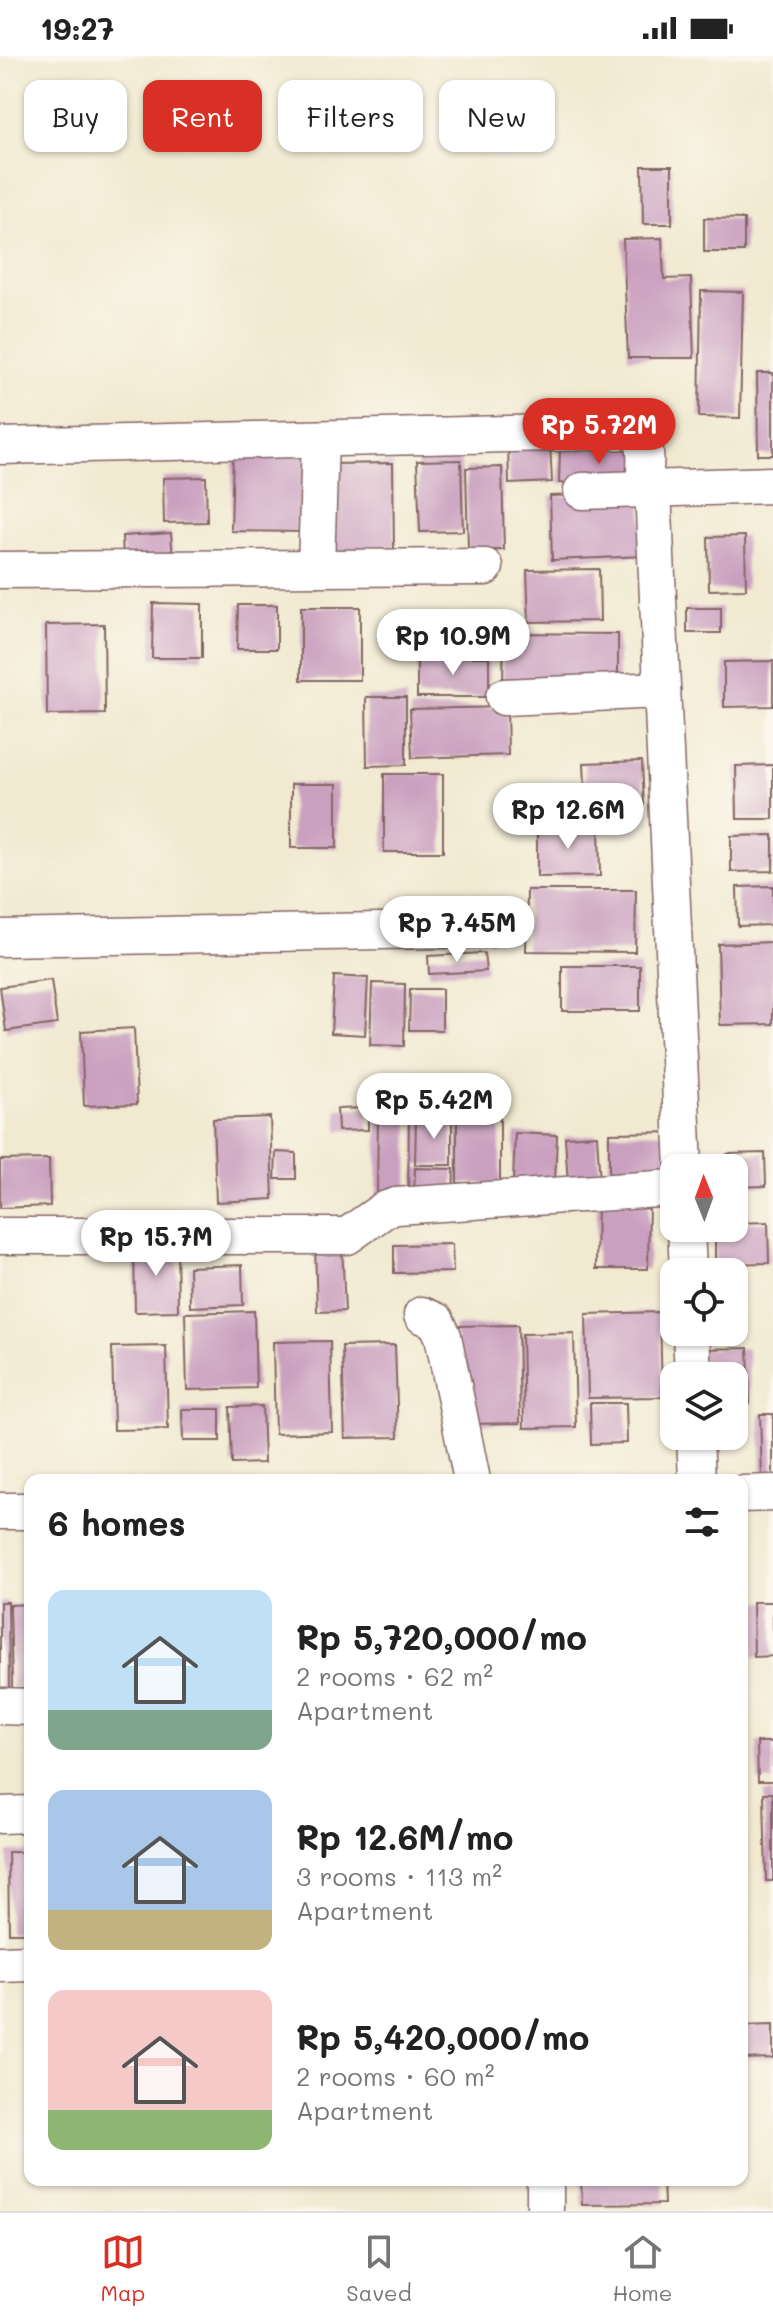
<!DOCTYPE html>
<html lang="en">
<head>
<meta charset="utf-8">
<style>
  body { margin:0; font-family:Mali,sans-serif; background:#f2f2f2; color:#222; height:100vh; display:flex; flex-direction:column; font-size:30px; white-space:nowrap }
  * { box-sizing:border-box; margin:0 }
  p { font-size:26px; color:#767676 }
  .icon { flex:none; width:44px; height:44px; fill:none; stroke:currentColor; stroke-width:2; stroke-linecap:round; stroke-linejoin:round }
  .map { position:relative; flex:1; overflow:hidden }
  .side { position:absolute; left:24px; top:1418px; width:724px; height:712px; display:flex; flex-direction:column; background:#fff; border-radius:16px; box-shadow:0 2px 6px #0004 }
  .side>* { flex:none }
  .banner { position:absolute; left:24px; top:24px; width:726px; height:72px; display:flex; gap:16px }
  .needle { width:52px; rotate:359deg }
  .buttons { position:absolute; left:660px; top:1098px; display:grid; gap:16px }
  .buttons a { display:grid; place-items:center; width:88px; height:88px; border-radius:16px; background:#fff; box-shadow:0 2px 6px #0004; font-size:40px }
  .price { position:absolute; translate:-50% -68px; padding:0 18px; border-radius:28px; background:#fff; color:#222; font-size:26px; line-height:52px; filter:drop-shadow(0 2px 4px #0008) }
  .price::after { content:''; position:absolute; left:50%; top:48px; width:24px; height:18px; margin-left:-12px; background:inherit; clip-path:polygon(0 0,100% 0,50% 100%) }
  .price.current { background:#d93025; color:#fff }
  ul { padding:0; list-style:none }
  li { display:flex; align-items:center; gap:24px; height:200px; padding:0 24px }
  li span { display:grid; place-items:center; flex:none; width:224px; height:160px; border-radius:16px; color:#555 }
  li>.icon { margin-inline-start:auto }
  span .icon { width:96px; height:96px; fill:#fffc; stroke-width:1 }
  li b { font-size:34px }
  h2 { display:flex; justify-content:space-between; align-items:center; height:96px; padding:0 24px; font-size:34px }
  .pill { padding:0 28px; border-radius:16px; background:#fff; box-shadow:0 2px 6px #0004; font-size:28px; line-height:72px }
  .pill.current { background:#d93025; color:#fff }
  .status { display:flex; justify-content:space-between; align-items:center; height:56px; padding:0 40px; background:#fff; direction:ltr }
  .status svg { height:22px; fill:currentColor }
  .menu { display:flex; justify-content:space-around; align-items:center; height:112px; border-top:2px solid #e0e0e0; background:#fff; font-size:22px; color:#767676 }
  .menu a { display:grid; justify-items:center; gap:4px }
  .menu .current { color:#d93025 }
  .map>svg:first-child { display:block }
  .building { fill:#caa0c0 }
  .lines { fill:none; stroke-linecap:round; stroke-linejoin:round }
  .street-casing { stroke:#846665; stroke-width:39 }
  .street { stroke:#fff; stroke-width:36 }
</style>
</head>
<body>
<div class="status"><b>19:27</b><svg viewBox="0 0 49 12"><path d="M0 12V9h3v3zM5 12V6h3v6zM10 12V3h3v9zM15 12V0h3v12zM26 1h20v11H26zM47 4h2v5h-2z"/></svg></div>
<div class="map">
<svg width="773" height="2155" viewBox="0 0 773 2155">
  <rect width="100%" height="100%" fill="#fbf7ec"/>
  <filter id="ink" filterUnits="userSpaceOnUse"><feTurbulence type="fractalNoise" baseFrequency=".0125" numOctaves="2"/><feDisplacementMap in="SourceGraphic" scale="16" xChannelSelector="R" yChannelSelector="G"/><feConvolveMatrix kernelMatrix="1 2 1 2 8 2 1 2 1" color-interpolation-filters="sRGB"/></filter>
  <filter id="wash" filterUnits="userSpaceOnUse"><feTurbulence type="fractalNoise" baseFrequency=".006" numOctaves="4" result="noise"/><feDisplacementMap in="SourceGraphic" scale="32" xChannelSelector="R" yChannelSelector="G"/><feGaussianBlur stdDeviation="1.8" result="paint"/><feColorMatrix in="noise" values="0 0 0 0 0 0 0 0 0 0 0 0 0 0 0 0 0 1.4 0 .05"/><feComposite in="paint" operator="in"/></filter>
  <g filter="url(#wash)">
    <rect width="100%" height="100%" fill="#f1e9d0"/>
    <g id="blocks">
      <g class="building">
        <polygon points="642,110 672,110 672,168 643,168"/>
        <polygon points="704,162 744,163 744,196 704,196"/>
        <polygon points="662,182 664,223 691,222 694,302 628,302 623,183"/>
        <polygon points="701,235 743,236 740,362 699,361"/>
        <polygon points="757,317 773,317 773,399 758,399"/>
        <polygon points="550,387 552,426 509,428 508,389"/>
        <polygon points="560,392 638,393 638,428 559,427"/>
        <polygon points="233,395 313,397 311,476 231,475"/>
        <polygon points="461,404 463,475 420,476 417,405"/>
        <polygon points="393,407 394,495 333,496 332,408"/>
        <polygon points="502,411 504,494 468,494 466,412"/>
        <polygon points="206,421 207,466 164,467 163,422"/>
        <polygon points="641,437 644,500 552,504 550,440"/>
        <polygon points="171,477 173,503 123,506 122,480"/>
        <polygon points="745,480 746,533 709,534 708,481"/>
        <polygon points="599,513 600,565 529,566 527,514"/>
        <polygon points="153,547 202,548 202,602 152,602"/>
        <polygon points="238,549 277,549 277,593 237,593"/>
        <rect x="301" y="551" width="59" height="73"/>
        <rect x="687" y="552" width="34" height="25"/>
        <polygon points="104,568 105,658 47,659 46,569"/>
        <polygon points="504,577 618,578 618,625 503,625"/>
        <rect x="417" y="601" width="72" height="40"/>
        <polygon points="773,605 773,650 724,651 724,606"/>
        <polygon points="366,641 406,641 406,709 367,710"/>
        <polygon points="507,651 508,699 412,702 410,653"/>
        <polygon points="642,705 644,749 586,751 584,707"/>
        <polygon points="773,709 773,763 737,763 736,710"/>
        <rect x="384" y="718" width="59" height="78"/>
        <rect x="291" y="728" width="46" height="64"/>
        <polygon points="599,769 600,820 537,821 537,770"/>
        <polygon points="773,779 773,815 731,816 731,780"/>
        <polygon points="773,830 773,869 738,870 737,831"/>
        <polygon points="527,834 636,834 635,896 526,895"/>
        <polygon points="773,886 773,968 720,969 718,888"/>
        <polygon points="484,897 486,915 429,918 428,900"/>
        <rect x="562" y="910" width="78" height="45"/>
        <polygon points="334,920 368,922 365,979 331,977"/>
        <polygon points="51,924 57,968 6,975 0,931"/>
        <polygon points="372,927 405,928 404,990 370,989"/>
        <polygon points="410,933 442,933 442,974 409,974"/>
        <polygon points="134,972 137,1048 84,1050 81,975"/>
        <polygon points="368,1052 368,1074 338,1075 337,1053"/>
        <polygon points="378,1057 409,1058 408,1142 377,1142"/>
        <polygon points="416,1060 452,1060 452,1109 415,1109"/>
        <polygon points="270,1061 273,1143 216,1146 213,1063"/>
        <polygon points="500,1062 500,1128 457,1127 457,1063"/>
        <polygon points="681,1076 674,1123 609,1125 609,1077"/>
        <polygon points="515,1077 557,1079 555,1126 513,1125"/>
        <polygon points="597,1079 600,1127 568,1129 565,1081"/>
        <polygon points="276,1096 296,1097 296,1123 275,1123"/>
        <polygon points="765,1097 766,1130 734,1131 734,1112 728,1112 727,1098"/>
        <polygon points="49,1103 50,1150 0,1152 0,1104"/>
        <polygon points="415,1112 454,1113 453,1144 414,1144"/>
        <polygon points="597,1146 649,1147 648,1213 596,1213"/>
        <polygon points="768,1166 769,1207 715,1208 715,1172 734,1172 734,1167"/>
        <polygon points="134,1188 177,1188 178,1255 135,1256"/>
        <polygon points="342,1188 345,1255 317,1256 315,1189"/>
        <polygon points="452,1188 453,1216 394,1217 394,1189"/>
        <polygon points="242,1209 243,1249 190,1251 189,1211"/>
        <polygon points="254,1255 256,1332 187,1334 185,1257"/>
        <polygon points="660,1256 662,1341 588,1342 586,1258"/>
        <polygon points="518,1269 520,1367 470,1368 454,1270"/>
        <polygon points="574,1277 576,1371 524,1372 522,1278"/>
        <polygon points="330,1285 332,1376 275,1378 273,1286"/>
        <polygon points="395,1289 398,1381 345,1382 342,1290"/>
        <polygon points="166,1290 168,1373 114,1374 112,1291"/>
        <polygon points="748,1292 750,1348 734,1349 734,1320 702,1320 701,1293"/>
        <polygon points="590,1347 626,1347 627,1387 591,1388"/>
        <polygon points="262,1350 264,1407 232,1408 230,1351"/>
        <polygon points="182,1353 220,1353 220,1385 183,1385"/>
        <polygon points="760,1358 773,1358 773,1422 762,1422"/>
        <polygon points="0,1546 8,1546 9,1635 0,1636"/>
        <polygon points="753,1546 773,1546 773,1600 754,1601"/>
        <polygon points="30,1548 30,1632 12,1632 10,1549"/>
        <polygon points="757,1686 773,1686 773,1725 758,1725"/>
        <polygon points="764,1737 773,1737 773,1825 766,1825"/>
        <polygon points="8,1796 30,1796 30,1877 9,1877"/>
        <polygon points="773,1969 773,2002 742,2003 742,1970"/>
        <polygon points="581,2124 663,2124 664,2148 582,2149"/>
      </g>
    </g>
  </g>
  <g filter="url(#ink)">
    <use href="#blocks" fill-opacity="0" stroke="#846665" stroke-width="2"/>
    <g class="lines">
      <defs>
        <g id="street">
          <path d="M0,390L634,375C651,384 644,416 644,434"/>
          <polyline points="653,433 684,1112"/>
          <polyline points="582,435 773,429"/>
          <polyline points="316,512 320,383"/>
          <polyline points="0,514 485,511"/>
          <polyline points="504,641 662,634"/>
          <polyline points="0,882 489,873"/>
          <polyline points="686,1172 688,1216"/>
          <polyline points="0,1180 347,1180 384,1154 396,1150 674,1132"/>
          <polyline points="422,1259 436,1265 443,1280 472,1424"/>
          <polyline points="691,1276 693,1320"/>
          <polyline points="695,1380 697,1424"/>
          <polyline points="742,1438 773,1437"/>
          <polyline points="0,1455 30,1455"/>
          <polyline points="0,1650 30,1651"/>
          <polyline points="0,1759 30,1758"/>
          <polyline points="0,1908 30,1907"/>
          <polyline points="545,2124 545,2155"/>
        </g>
      </defs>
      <use href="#street" class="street-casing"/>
      <use href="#street" class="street"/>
    </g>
  </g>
</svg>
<div class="buttons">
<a><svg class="needle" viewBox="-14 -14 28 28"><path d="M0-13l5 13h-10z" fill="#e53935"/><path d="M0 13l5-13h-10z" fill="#767676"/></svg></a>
<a><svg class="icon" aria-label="locate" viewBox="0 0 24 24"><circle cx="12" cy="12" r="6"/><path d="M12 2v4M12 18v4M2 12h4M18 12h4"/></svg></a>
<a><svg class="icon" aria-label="layers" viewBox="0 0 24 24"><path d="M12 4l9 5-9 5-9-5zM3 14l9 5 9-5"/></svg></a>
</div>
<b class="price current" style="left:599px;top:410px">Rp 5.72M</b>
<b class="price" style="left:453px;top:621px">Rp 10.9M</b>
<b class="price" style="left:568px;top:795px">Rp 12.6M</b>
<b class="price" style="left:457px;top:908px">Rp 7.45M</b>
<b class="price" style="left:434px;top:1085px">Rp 5.42M</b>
<b class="price" style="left:156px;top:1222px">Rp 15.7M</b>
<div class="banner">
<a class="pill">Buy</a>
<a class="pill current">Rent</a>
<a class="pill">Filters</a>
<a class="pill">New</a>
</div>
<section class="side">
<h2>6 homes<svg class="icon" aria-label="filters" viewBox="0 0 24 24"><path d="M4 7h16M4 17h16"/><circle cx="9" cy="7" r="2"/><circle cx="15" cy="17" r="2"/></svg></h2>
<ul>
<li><span style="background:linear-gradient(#bfe0f5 75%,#7fa58c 0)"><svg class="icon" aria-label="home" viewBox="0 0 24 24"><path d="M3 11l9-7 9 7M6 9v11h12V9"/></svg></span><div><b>Rp 5,720,000/mo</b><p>2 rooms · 62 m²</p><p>Apartment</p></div></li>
<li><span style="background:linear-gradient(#a9c7e8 75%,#c2b280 0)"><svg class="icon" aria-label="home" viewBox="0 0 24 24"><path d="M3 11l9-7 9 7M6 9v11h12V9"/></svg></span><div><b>Rp 12.6M/mo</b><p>3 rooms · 113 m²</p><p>Apartment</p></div></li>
<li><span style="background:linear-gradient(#f6c9c9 75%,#8fb573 0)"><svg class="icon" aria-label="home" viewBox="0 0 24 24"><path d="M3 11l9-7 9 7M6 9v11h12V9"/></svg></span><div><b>Rp 5,420,000/mo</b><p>2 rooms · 60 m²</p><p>Apartment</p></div></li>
</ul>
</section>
</div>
<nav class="menu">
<a class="current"><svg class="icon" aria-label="map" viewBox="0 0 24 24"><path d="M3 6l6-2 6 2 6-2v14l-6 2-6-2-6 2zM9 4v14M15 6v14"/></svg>Map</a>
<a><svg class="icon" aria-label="saved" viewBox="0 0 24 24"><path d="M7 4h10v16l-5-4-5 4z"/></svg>Saved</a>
<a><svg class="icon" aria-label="home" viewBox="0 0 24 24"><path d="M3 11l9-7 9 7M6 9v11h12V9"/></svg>Home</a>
</nav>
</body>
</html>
